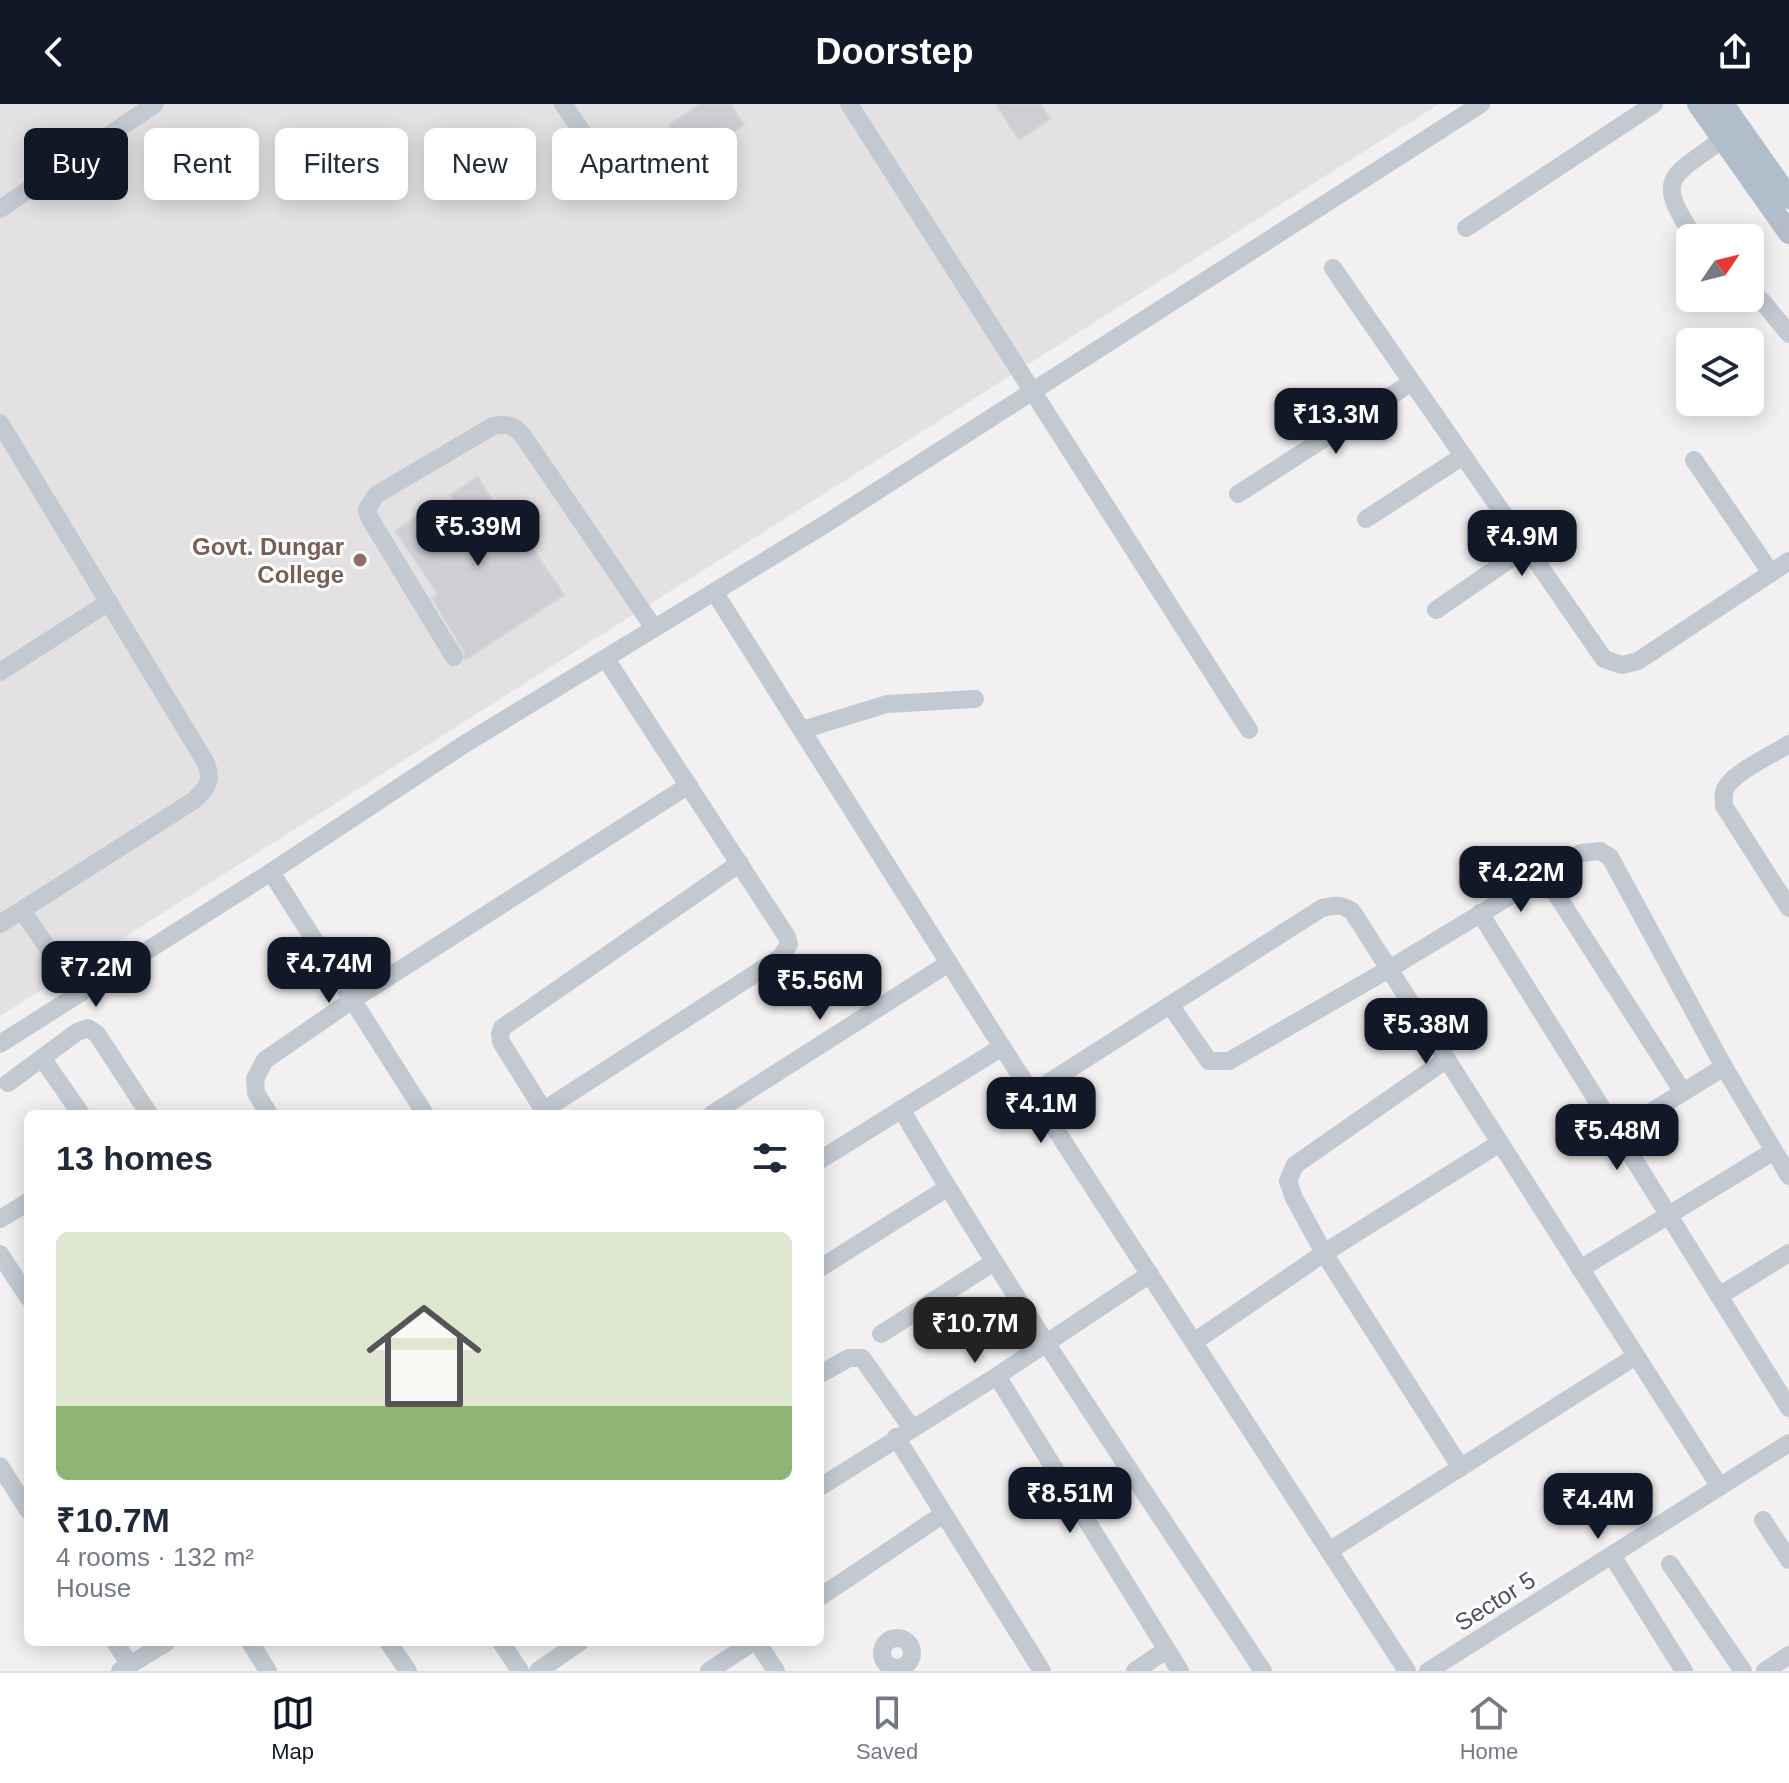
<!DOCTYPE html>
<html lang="en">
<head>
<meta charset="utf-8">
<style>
  body { margin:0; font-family:Arial,sans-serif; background:#f6f6f7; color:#1f2937; height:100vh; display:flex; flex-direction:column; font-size:30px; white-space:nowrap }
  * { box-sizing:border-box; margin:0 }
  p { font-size:26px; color:#747a83 }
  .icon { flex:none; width:44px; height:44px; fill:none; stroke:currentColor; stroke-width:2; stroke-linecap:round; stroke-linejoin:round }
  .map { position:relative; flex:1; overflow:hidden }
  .details { position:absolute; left:24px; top:1006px; width:800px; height:536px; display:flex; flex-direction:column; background:#fff; border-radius:12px; box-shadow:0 4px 20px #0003 }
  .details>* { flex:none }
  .guide { position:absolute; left:24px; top:24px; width:800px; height:72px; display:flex; gap:16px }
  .needle { width:52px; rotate:55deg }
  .fabs { position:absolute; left:1676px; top:120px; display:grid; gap:16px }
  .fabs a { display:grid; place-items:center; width:88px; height:88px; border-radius:12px; background:#fff; box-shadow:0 4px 20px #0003; font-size:40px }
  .price { position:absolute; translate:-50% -68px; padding:0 18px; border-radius:16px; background:#111827; color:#fff; font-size:26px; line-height:52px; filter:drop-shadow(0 2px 4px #0008) }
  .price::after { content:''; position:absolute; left:50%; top:48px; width:24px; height:18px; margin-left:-12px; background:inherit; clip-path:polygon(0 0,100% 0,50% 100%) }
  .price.selected { background:#222; color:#fff }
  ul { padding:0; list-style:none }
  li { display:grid; align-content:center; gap:16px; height:424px; padding:0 32px }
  li span { display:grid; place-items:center; height:248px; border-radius:12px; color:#555 }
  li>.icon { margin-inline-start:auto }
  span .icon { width:144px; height:144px; fill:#fffc; stroke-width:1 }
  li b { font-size:34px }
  h2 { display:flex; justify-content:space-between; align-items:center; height:96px; padding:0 32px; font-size:34px }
  .tag { padding:0 28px; border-radius:12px; background:#fff; box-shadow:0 4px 20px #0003; font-size:28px; line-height:72px }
  .tag.selected { background:#111827; color:#fff }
  header { display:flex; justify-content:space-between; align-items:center; height:104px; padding:0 32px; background:#111827; color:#fff; font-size:36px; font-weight:600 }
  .dock { display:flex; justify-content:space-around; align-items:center; height:112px; border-top:2px solid #e0e1e3; background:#fff; font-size:22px; color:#747a83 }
  .dock a { display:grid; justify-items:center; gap:4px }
  .dock .selected { color:#111827 }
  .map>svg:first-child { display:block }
  .education { fill:#e3e1e1 }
  .building { fill:#ceced3; stroke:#d4d5da; stroke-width:2 }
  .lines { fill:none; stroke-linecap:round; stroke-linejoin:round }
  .minor { stroke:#c2c9d0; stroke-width:18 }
  .major { stroke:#b2bdcb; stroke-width:22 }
  .education-dot { fill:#8d6e63; stroke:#fff; stroke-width:3 }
  .labels { text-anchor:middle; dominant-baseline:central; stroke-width:6; stroke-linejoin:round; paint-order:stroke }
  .education-label { font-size:24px; font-weight:bold; fill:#785e54; stroke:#fff; text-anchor:end }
  .street-label { font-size:24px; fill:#4a515b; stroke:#fff }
</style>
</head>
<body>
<header><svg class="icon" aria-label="back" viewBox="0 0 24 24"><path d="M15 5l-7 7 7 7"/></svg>Doorstep<svg class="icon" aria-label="share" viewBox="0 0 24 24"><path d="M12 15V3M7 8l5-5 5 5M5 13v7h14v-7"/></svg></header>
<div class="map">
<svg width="1789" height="1567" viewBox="0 0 1789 1567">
  <rect width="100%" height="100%" fill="#f2f0f0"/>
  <polygon class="education" points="0,0 1439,0 0,912"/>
  <g class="building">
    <polygon points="700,0 730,0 744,21 709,44 703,34 685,46 669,21"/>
    <polygon points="996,0 1040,0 1050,15 1019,36"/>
    <polygon points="478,373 517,438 525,433 564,491 465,556 464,547 432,494 438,490 395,427 423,408 427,413 453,396 450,391"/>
  </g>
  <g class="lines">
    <g class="minor">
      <polyline points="563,0 591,41"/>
      <polyline points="849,0 1249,626"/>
      <polyline points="0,105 155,0"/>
      <polyline points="1466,124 1654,0"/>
      <path d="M1695,134C1653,72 1671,74 1724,34"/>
      <polyline points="1333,164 1604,555 1622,561 1638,557 1789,457"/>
      <polyline points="1750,188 1763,198 1789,230"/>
      <path d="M0,319L206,659C213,677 207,685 193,697L0,820"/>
      <polyline points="1694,356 1771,469"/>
      <polyline points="1238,390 1412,278"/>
      <polyline points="1366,415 1463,352"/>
      <polyline points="715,489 1002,943 1407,1567"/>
      <polyline points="1436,506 1526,444"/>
      <path d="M454,553L369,413L367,405L376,391L493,322C505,320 511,320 521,329L654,524"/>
      <polyline points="0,568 109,498"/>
      <polyline points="802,626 887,600 975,595"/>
      <path d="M1789,640C1772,651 1738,666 1727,682C1722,688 1724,695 1724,702L1789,804"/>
      <polyline points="271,768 425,1010"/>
      <polyline points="1544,771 1683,988"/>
      <polyline points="23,808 79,889"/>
      <polyline points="1480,809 1789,1304"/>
      <polyline points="1170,901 1209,957 1229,957 1389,865 1581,749 1600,747 1610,753 1724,963 1789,1072"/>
      <polyline points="0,940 271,768 463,641 827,419 1481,0"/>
      <polyline points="42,954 81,1010"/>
      <polyline points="1447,955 1295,1061 1288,1077 1294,1094 1324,1149 1461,1364"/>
      <polyline points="8,979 77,928 88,924 97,930 149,1010"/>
      <path d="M1032,989L1322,804C1334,801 1341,800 1352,807L1720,1383"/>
      <path d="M901,1005C1014,1197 1140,1381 1263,1567"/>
      <polyline points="544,1006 781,853 789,840 787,833 606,555"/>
      <polyline points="269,1010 256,989 255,975 265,956 351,897 689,681"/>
      <polyline points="546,1010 501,938 500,930 502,924 740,759"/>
      <polyline points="712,1010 949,859"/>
      <polyline points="1617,1029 1724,963"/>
      <polyline points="820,1056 1002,943"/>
      <polyline points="0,1115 28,1098"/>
      <polyline points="0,1150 28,1193"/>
      <polyline points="820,1164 947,1084"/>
      <polyline points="1580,1165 1774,1047"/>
      <polyline points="1719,1192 1789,1149"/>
      <polyline points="881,1230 994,1158"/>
      <polyline points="1194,1238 1324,1149 1500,1039"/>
      <polyline points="820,1270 849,1254 862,1254 911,1323"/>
      <polyline points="997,1272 1180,1567"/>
      <polyline points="896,1333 1042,1567"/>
      <polyline points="0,1362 28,1406"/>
      <polyline points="820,1383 997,1272 1150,1170"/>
      <polyline points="1763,1416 1789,1456"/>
      <polyline points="1329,1447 1636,1252"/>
      <polyline points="1613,1453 1684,1567"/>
      <polyline points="1670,1460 1743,1567"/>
      <polyline points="820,1493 942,1411"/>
      <circle cx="897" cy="1549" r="15"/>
      <polyline points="115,1538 130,1561"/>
      <polyline points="250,1538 268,1567"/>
      <polyline points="388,1538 408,1567"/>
      <polyline points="501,1538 520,1567"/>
      <polyline points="757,1538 776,1567"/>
      <polyline points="120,1567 167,1538"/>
      <polyline points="538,1567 580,1538"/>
      <polyline points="709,1567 753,1538"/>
      <polyline points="1135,1567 1166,1546"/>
      <polyline points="1428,1567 1789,1339"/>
      <polyline points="1765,1567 1789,1551"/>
    </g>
    <g class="major">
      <polyline points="1698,0 1789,129"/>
      <polyline points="1723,0 1789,94"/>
    </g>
  </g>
  <circle class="education-dot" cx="360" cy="456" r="8"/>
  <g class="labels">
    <g class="education-label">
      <text x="344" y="442">Govt. Dungar<tspan x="344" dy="28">College</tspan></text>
    </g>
    <g class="street-label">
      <text transform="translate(1495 1497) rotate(-32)">Sector 5</text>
    </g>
  </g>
</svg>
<div class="fabs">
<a><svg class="needle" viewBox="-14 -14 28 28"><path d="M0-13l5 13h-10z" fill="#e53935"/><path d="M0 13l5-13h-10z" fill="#747a83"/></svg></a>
<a><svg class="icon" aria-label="layers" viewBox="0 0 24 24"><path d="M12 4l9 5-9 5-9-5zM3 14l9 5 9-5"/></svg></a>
</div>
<b class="price" style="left:1336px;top:352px">₹13.3M</b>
<b class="price" style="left:478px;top:464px">₹5.39M</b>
<b class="price" style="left:1522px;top:474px">₹4.9M</b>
<b class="price" style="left:1521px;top:810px">₹4.22M</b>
<b class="price" style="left:329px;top:901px">₹4.74M</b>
<b class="price" style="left:96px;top:905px">₹7.2M</b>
<b class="price" style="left:820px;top:918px">₹5.56M</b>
<b class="price" style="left:1426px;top:962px">₹5.38M</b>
<b class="price" style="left:1041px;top:1041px">₹4.1M</b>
<b class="price" style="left:1617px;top:1068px">₹5.48M</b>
<b class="price selected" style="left:975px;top:1261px">₹10.7M</b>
<b class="price" style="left:1070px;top:1431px">₹8.51M</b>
<b class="price" style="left:1598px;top:1437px">₹4.4M</b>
<div class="guide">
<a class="tag selected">Buy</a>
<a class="tag">Rent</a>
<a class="tag">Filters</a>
<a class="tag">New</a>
<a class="tag">Apartment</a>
</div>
<section class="details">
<h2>13 homes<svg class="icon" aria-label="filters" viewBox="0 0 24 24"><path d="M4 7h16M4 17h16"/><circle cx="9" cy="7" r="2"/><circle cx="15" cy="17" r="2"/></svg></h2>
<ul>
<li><span style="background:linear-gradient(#dfe7d0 70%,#8fb573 0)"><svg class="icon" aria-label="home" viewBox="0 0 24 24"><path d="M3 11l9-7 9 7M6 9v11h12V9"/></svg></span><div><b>₹10.7M</b><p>4 rooms · 132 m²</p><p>House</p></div></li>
</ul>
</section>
</div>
<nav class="dock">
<a class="selected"><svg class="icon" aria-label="map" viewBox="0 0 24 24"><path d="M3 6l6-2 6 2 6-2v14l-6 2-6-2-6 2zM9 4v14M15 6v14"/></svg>Map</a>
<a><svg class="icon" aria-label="saved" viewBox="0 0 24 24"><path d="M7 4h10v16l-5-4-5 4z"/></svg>Saved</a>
<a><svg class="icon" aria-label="home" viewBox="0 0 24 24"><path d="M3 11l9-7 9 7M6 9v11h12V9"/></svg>Home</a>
</nav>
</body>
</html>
